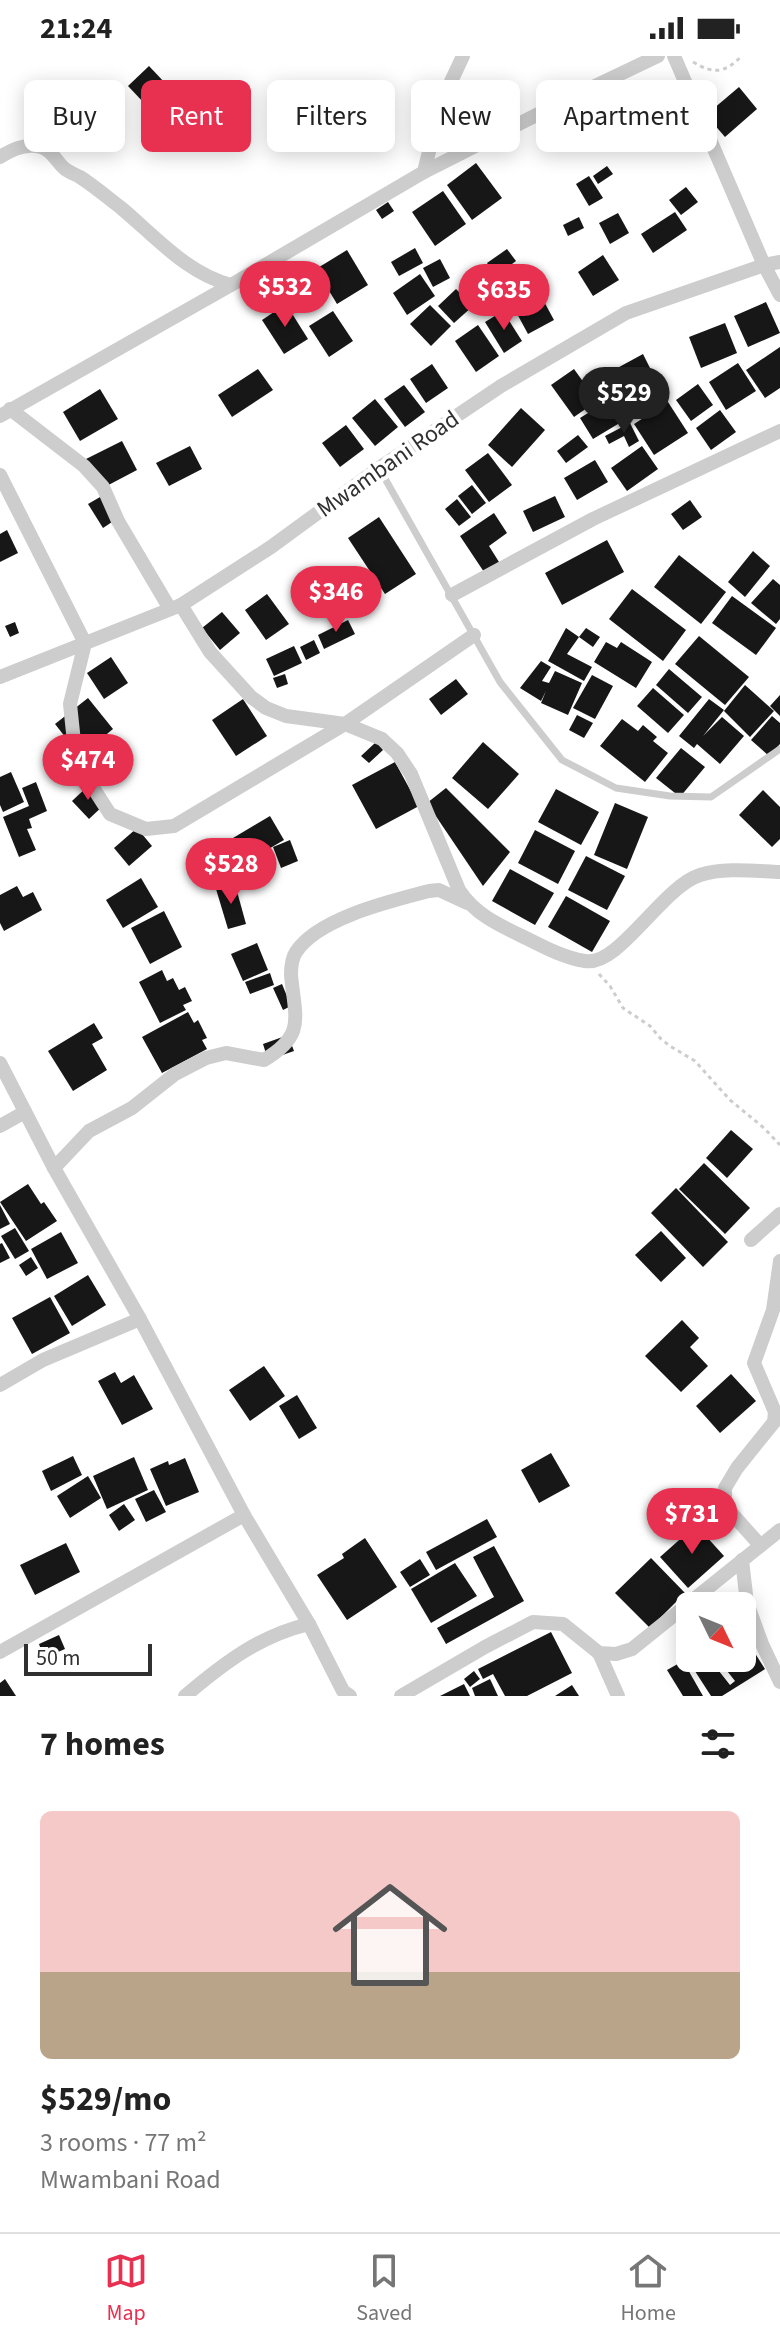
<!DOCTYPE html>
<html lang="en">
<head>
<meta charset="utf-8">
<style>
  body { margin:0; font-family:"Source Sans 3",sans-serif; background:#f2f2f2; color:#222; height:100vh; display:flex; flex-direction:column; font-size:30px; white-space:nowrap }
  * { box-sizing:border-box; margin:0 }
  p { font-size:26px; color:#767676 }
  .icon { flex:none; width:44px; height:44px; fill:none; stroke:currentColor; stroke-width:2; stroke-linecap:round; stroke-linejoin:round }
  .map { position:relative; height:1640px; overflow:hidden }
  .side { display:flex; flex-direction:column; background:#fff; flex:1 }
  .side>* { flex:none }
  .hud { position:absolute; left:24px; top:24px; width:732px; height:72px; display:flex; gap:16px }
  .needle { width:52px; rotate:133deg }
  .buttons { position:absolute; left:676px; top:1536px; display:grid; gap:16px }
  .buttons a { display:grid; place-items:center; width:80px; height:80px; border-radius:12px; background:#fff; box-shadow:0 4px 20px #0003; font-size:40px }
  .scale { position:absolute; left:24px; bottom:20px; width:128px; box-sizing:border-box; padding-left:8px; border:4px solid #303030; border-top:0; font-size:22px; line-height:28px; white-space:nowrap; color:#303030; -webkit-text-stroke:6px #fff; paint-order:stroke }
  .price { position:absolute; translate:-50% -68px; padding:0 18px; border-radius:28px; background:#e83150; color:#fff; font-size:26px; line-height:52px; filter:drop-shadow(0 2px 4px #0008) }
  .price::after { content:''; position:absolute; left:50%; top:48px; width:24px; height:18px; margin-left:-12px; background:inherit; clip-path:polygon(0 0,100% 0,50% 100%) }
  .price.selected { background:#222; color:#fff }
  ul { padding:0; list-style:none }
  li { display:grid; align-content:center; gap:16px; height:424px; padding:0 40px }
  li+li { border-top:2px solid #e0e0e0 }
  li span { display:grid; place-items:center; height:248px; border-radius:12px; color:#555 }
  li>.icon { margin-inline-start:auto }
  span .icon { width:144px; height:144px; fill:#fffc; stroke-width:1 }
  li b { font-size:34px }
  h2 { display:flex; justify-content:space-between; align-items:center; height:96px; padding:0 40px; font-size:34px }
  .tag { padding:0 28px; border-radius:12px; background:#fff; box-shadow:0 4px 20px #0003; font-size:28px; line-height:72px }
  .tag.selected { background:#e83150; color:#fff }
  .status { display:flex; justify-content:space-between; align-items:center; height:56px; padding:0 40px; background:#fff; direction:ltr }
  .status svg { height:22px; fill:currentColor }
  .tabs { display:flex; justify-content:space-around; align-items:center; height:112px; border-top:2px solid #e0e0e0; background:#fff; font-size:22px; color:#767676 }
  .tabs a { display:grid; justify-items:center; gap:4px }
  .tabs .selected { color:#e83150 }
  .map>svg:first-child { display:block }
  .building { fill:#171717; fill-rule:evenodd }
  .lines { fill:none; stroke-linecap:round; stroke-linejoin:round }
  .path { stroke:#cdcdcd; stroke-width:3; stroke-dasharray:4 4; stroke-linecap:butt }
  .lane { stroke:#cdcdcd; stroke-width:7 }
  .street { stroke:#cdcdcd; stroke-width:14 }
  .labels { text-anchor:middle; dominant-baseline:central; stroke-width:8; stroke-linejoin:round; paint-order:stroke }
  .street-label { font-size:24px; fill:#303030; stroke:#fff }
</style>
</head>
<body>
<div class="status"><b>21:24</b><svg viewBox="0 0 49 12"><path d="M0 12V9h3v3zM5 12V6h3v6zM10 12V3h3v9zM15 12V0h3v12zM26 1h20v11H26zM47 4h2v5h-2z"/></svg></div>
<div class="map">
<svg width="780" height="1640" viewBox="0 0 780 1640">
  <rect width="100%" height="100%" fill="#fff"/>
  <g class="building">
    <polygon points="149,10 166,28 145,48 128,30"/>
    <polygon points="739,31 757,53 725,81 706,59"/>
    <polygon points="75,48 93,67 72,86 54,66"/>
    <polygon points="52,70 67,85 53,98 39,82"/>
    <polygon points="476,107 502,142 472,164 447,129"/>
    <polygon points="607,110 613,118 598,128 593,120"/>
    <polygon points="589,120 603,142 589,150 576,128"/>
    <polygon points="686,131 698,146 681,159 669,144"/>
    <polygon points="443,135 466,168 435,190 412,156"/>
    <polygon points="388,146 394,155 382,163 376,154"/>
    <polygon points="675,156 687,174 653,197 641,178"/>
    <polygon points="618,157 629,177 610,188 599,167"/>
    <polygon points="579,161 584,172 568,180 563,169"/>
    <polygon points="415,192 423,207 399,220 391,206"/>
    <polygon points="507,193 516,205 496,220 487,207"/>
    <polygon points="347,194 368,229 337,248 316,213"/>
    <polygon points="603,199 619,224 593,240 578,216"/>
    <polygon points="440,203 450,222 433,231 423,212"/>
    <polygon points="532,215 537,228 516,236 511,224"/>
    <polygon points="420,218 435,240 407,259 393,237"/>
    <polygon points="456,233 473,250 454,267 438,250"/>
    <polygon points="541,240 554,264 528,278 515,254"/>
    <polygon points="766,246 780,277 748,291 734,260"/>
    <polygon points="286,248 308,283 284,298 262,264"/>
    <polygon points="430,249 451,270 431,290 410,268"/>
    <polygon points="333,255 353,285 329,301 309,270"/>
    <polygon points="503,255 522,285 504,297 485,266"/>
    <polygon points="725,267 737,297 701,312 689,281"/>
    <polygon points="478,269 499,300 476,316 455,285"/>
    <polygon points="780,291 780,332 765,342 746,314"/>
    <polygon points="643,298 653,318 620,335 610,316"/>
    <polygon points="738,307 756,335 726,354 709,326"/>
    <polygon points="432,308 448,332 426,347 410,323"/>
    <polygon points="258,313 273,334 232,361 218,339"/>
    <polygon points="574,313 597,345 574,361 551,329"/>
    <polygon points="698,328 713,349 691,365 676,344"/>
    <polygon points="404,329 425,356 405,371 384,343"/>
    <polygon points="100,333 118,363 80,385 63,356"/>
    <polygon points="614,337 628,362 593,383 580,362 606,346 604,343"/>
    <polygon points="375,343 398,371 375,390 352,362"/>
    <polygon points="668,346 688,377 654,399 634,368"/>
    <polygon points="521,352 545,374 512,411 488,389"/>
    <polygon points="720,354 736,376 711,394 696,372"/>
    <polygon points="630,367 639,385 629,391 624,380 609,388 605,380"/>
    <polygon points="346,369 364,393 340,411 322,387"/>
    <polygon points="578,379 588,391 566,407 557,395"/>
    <polygon points="122,385 137,414 99,434 84,404"/>
    <polygon points="190,390 202,413 169,430 156,407"/>
    <polygon points="642,390 658,413 627,435 611,412"/>
    <polygon points="488,397 512,429 489,446 465,414"/>
    <polygon points="595,404 608,426 577,444 564,422"/>
    <polygon points="472,429 486,447 472,458 458,440"/>
    <polygon points="107,437 121,460 103,472 88,448"/>
    <polygon points="555,440 565,461 533,476 523,455"/>
    <polygon points="457,443 471,461 459,470 445,453"/>
    <polygon points="690,444 702,461 683,474 671,458"/>
    <polygon points="494,457 507,477 489,490 499,506 484,516 460,480"/>
    <polygon points="379,461 416,518 385,538 348,482"/>
    <polygon points="7,474 18,497 0,506 0,478"/>
    <polygon points="607,484 624,516 562,549 545,517"/>
    <polygon points="753,495 770,510 745,541 728,526"/>
    <polygon points="679,499 726,536 701,568 654,531"/>
    <polygon points="773,523 780,529 780,563 776,568 751,547"/>
    <polygon points="632,533 686,574 663,605 609,563"/>
    <polygon points="267,538 289,568 266,584 245,554"/>
    <polygon points="732,540 776,572 756,599 712,567"/>
    <polygon points="222,556 240,577 220,594 202,572"/>
    <polygon points="348,564 355,578 324,593 318,579"/>
    <polygon points="15,566 19,577 10,581 5,570"/>
    <polygon points="566,572 579,581 567,598 592,611 584,625 548,605"/>
    <polygon points="586,572 600,581 593,591 579,581"/>
    <polygon points="699,580 749,621 725,649 675,608"/>
    <polygon points="314,584 320,597 306,604 300,591"/>
    <polygon points="606,586 617,592 621,586 652,606 636,632 594,606"/>
    <polygon points="294,590 302,607 274,620 266,603"/>
    <polygon points="111,601 128,627 104,643 87,617"/>
    <polygon points="541,605 551,611 542,625 549,627 555,615 582,627 568,659 541,647 546,635 541,645 520,632"/>
    <polygon points="669,613 702,641 688,657 656,629"/>
    <polygon points="285,618 288,628 277,632 273,622"/>
    <polygon points="592,619 613,630 595,663 573,652"/>
    <polygon points="456,623 468,638 441,659 429,643"/>
    <polygon points="745,629 774,655 750,681 724,655"/>
    <polygon points="653,632 684,659 668,677 637,650"/>
    <polygon points="780,639 780,660 770,650"/>
    <polygon points="88,642 113,673 80,700 55,668"/>
    <polygon points="243,643 267,680 236,700 212,664"/>
    <polygon points="709,643 724,654 703,680 722,661 744,680 720,708 697,688 694,692 679,680"/>
    <polygon points="577,659 593,667 584,682 569,674"/>
    <polygon points="772,660 780,667 780,688 769,700 751,684"/>
    <polygon points="622,663 638,675 643,669 657,681 653,685 668,697 645,726 600,690"/>
    <polygon points="376,686 383,694 369,707 361,700"/>
    <polygon points="483,686 519,718 488,753 452,722"/>
    <polygon points="681,692 705,711 680,741 656,722"/>
    <polygon points="395,706 419,750 376,773 352,729"/>
    <polygon points="11,716 24,746 3,756 0,749 0,721"/>
    <polygon points="36,726 47,755 29,763 32,772 27,773 36,794 19,801 3,761 29,750 22,732"/>
    <polygon points="88,730 105,748 89,763 72,745"/>
    <polygon points="446,732 510,796 483,830 427,747"/>
    <polygon points="556,733 599,756 581,789 538,766"/>
    <polygon points="763,734 780,751 780,783 772,791 739,759"/>
    <polygon points="615,747 648,761 627,813 594,799"/>
    <polygon points="270,760 284,784 231,815 218,791"/>
    <polygon points="137,772 152,790 129,810 114,792"/>
    <polygon points="535,774 575,795 558,828 518,807"/>
    <polygon points="290,784 298,805 281,812 273,791"/>
    <polygon points="586,800 625,820 607,854 568,834"/>
    <polygon points="200,802 206,819 200,821 194,804"/>
    <polygon points="255,808 259,818 248,822 244,812"/>
    <polygon points="510,813 554,837 535,869 492,845"/>
    <polygon points="141,822 158,851 123,872 106,844"/>
    <polygon points="235,828 246,868 228,873 216,833"/>
    <polygon points="17,830 23,841 33,836 42,854 4,875 0,867 0,839"/>
    <polygon points="566,840 610,865 592,896 548,871"/>
    <polygon points="164,855 182,891 150,908 131,872"/>
    <polygon points="257,887 268,914 243,925 231,898"/>
    <polygon points="162,914 167,925 173,922 179,934 185,931 192,945 183,949 186,954 160,967 139,926"/>
    <polygon points="270,917 274,929 250,938 245,926"/>
    <polygon points="282,928 291,950 283,954 273,932"/>
    <polygon points="188,956 194,967 198,964 207,982 202,984 207,993 162,1017 142,981"/>
    <polygon points="94,967 103,982 92,988 107,1014 73,1035 48,995"/>
    <polygon points="288,979 294,995 268,1004 263,988"/>
    <polygon points="731,1074 753,1093 727,1122 706,1102"/>
    <polygon points="704,1107 750,1152 725,1178 679,1133"/>
    <polygon points="28,1128 41,1148 44,1146 57,1165 26,1185 0,1146"/>
    <polygon points="676,1132 728,1186 703,1211 651,1157"/>
    <polygon points="0,1149 10,1168 0,1173"/>
    <polygon points="15,1172 29,1195 15,1203 1,1180"/>
    <polygon points="661,1175 686,1202 661,1226 635,1199"/>
    <polygon points="61,1176 78,1207 47,1223 31,1193"/>
    <polygon points="2,1187 10,1202 0,1207 0,1188"/>
    <polygon points="31,1201 38,1212 26,1220 19,1209"/>
    <polygon points="88,1219 106,1249 72,1270 54,1240"/>
    <polygon points="50,1241 70,1277 32,1298 12,1262"/>
    <polygon points="682,1264 699,1282 690,1291 708,1310 681,1336 645,1300"/>
    <polygon points="264,1310 285,1340 250,1365 229,1334"/>
    <polygon points="115,1316 121,1327 134,1319 153,1353 122,1369 98,1325"/>
    <polygon points="731,1318 756,1345 720,1377 696,1350"/>
    <polygon points="297,1339 317,1372 299,1383 279,1350"/>
    <polygon points="551,1397 570,1430 539,1447 521,1414"/>
    <polygon points="73,1400 82,1419 51,1435 42,1415"/>
    <polygon points="134,1401 148,1434 107,1453 93,1420"/>
    <polygon points="185,1402 199,1436 166,1450 150,1413 168,1405 169,1409"/>
    <polygon points="88,1420 101,1442 70,1462 57,1440"/>
    <polygon points="154,1434 166,1456 146,1466 135,1443"/>
    <polygon points="124,1448 135,1464 119,1475 109,1459"/>
    <polygon points="487,1463 497,1481 436,1514 426,1496"/>
    <polygon points="696,1469 724,1500 688,1532 660,1501"/>
    <polygon points="365,1482 397,1531 347,1564 317,1519 344,1502 342,1498"/>
    <polygon points="66,1487 80,1516 35,1539 20,1509"/>
    <polygon points="494,1490 524,1545 446,1588 437,1572 494,1541 473,1501"/>
    <polygon points="651,1502 685,1537 650,1572 615,1537"/>
    <polygon points="420,1503 430,1519 410,1531 400,1516"/>
    <polygon points="455,1507 477,1540 431,1567 411,1533"/>
    <polygon points="551,1576 572,1617 527,1640 505,1640 493,1618 483,1623 478,1613"/>
    <polygon points="59,1579 65,1593 44,1602 39,1588"/>
    <path d="M744,1580L765,1613L722,1640H711L693,1612L709,1602H742V1581ZM720,1606L735,1625L730,1629L715,1610Z"/>
    <polygon points="683,1605 703,1640 683,1640 667,1614"/>
    <polygon points="474,1615 480,1623 470,1631 464,1623"/>
    <polygon points="5,1623 16,1640 0,1640 0,1627"/>
    <polygon points="490,1623 498,1640 475,1640 472,1632"/>
    <polygon points="464,1628 470,1640 440,1640"/>
    <polygon points="572,1629 579,1640 555,1640"/>
  </g>
  <g class="lines">
    <g class="path">
      <path d="M693,6C714,18 723,18 742,0"/>
      <polyline points="599,918 610,930 623,952 650,970 661,983 670,990 695,1005 730,1044 764,1072 780,1089"/>
    </g>
    <polyline class="lane" points="379,412 500,626 562,704 616,732 670,740 711,741 780,693"/>
    <g class="street">
      <polyline points="674,0 764,209 780,239"/>
      <path d="M0,101C12,93 27,87 41,91C52,94 56,105 64,112C68,116 75,118 80,121C94,130 107,141 120,151C155,180 186,217 231,229"/>
      <polyline points="424,116 441,47 463,0"/>
      <polyline points="10,353 84,410 103,431 118,465 170,553"/>
      <polyline points="0,360 231,229 424,116 574,40 658,0"/>
      <polyline points="0,419 85,587 70,648 76,705 110,758 146,773 174,770 345,668 474,579"/>
      <polyline points="452,539 593,463 780,375"/>
      <path d="M181,549L210,596L251,641L266,652L286,660L345,668L382,683L397,697L411,718L459,834C475,859 501,870 528,883C546,892 565,902 585,905C619,911 662,831 700,819C724,811 755,815 780,816"/>
      <polyline points="0,621 181,549 271,491 379,412 501,330 626,257 764,209 780,206"/>
      <polyline points="0,1007 54,1112 140,1263 244,1459 309,1568 343,1635 350,1640"/>
      <polyline points="0,1070 25,1056"/>
      <path d="M54,1112L89,1075L132,1052L175,1018L206,1002L226,997L264,1004C306,979 295,962 291,919C291,911 292,902 296,896C318,862 391,845 429,835L439,834L467,847"/>
      <polyline points="751,1184 780,1158"/>
      <polyline points="0,1329 43,1304 140,1263"/>
      <polyline points="760,1489 725,1450 725,1432 737,1412 774,1366 775,1356 754,1307 773,1254 780,1205"/>
      <polyline points="742,1504 747,1547 762,1588 780,1626"/>
      <polyline points="0,1596 244,1459"/>
      <polyline points="599,1597 618,1640"/>
      <path d="M185,1640C224,1607 259,1580 309,1568"/>
      <polyline points="401,1640 485,1591 533,1566 563,1568 599,1597 616,1598 632,1593 780,1474"/>
    </g>
  </g>
  <g class="labels">
    <g class="street-label">
      <text transform="translate(388 408) rotate(-35)">Mwambani Road</text>
    </g>
  </g>
</svg>
<div class="buttons">
<a><svg class="needle" viewBox="-14 -14 28 28"><path d="M0-13l5 13h-10z" fill="#e53935"/><path d="M0 13l5-13h-10z" fill="#767676"/></svg></a>
</div>
<div class="scale">50 m</div>
<b class="price" style="left:285px;top:273px">$532</b>
<b class="price" style="left:504px;top:276px">$635</b>
<b class="price selected" style="left:624px;top:379px">$529</b>
<b class="price" style="left:336px;top:578px">$346</b>
<b class="price" style="left:88px;top:746px">$474</b>
<b class="price" style="left:231px;top:850px">$528</b>
<b class="price" style="left:692px;top:1500px">$731</b>
<div class="hud">
<a class="tag">Buy</a>
<a class="tag selected">Rent</a>
<a class="tag">Filters</a>
<a class="tag">New</a>
<a class="tag">Apartment</a>
</div>
</div>
<section class="side">
<h2>7 homes<svg class="icon" aria-label="filters" viewBox="0 0 24 24"><path d="M4 7h16M4 17h16"/><circle cx="9" cy="7" r="2"/><circle cx="15" cy="17" r="2"/></svg></h2>
<ul>
<li><span style="background:linear-gradient(#f6c9c9 65%,#b9a48a 0)"><svg class="icon" aria-label="home" viewBox="0 0 24 24"><path d="M3 11l9-7 9 7M6 9v11h12V9"/></svg></span><div><b>$529/mo</b><p>3 rooms · 77 m²</p><p>Mwambani Road</p></div></li>
</ul>
</section>
<nav class="tabs">
<a class="selected"><svg class="icon" aria-label="map" viewBox="0 0 24 24"><path d="M3 6l6-2 6 2 6-2v14l-6 2-6-2-6 2zM9 4v14M15 6v14"/></svg>Map</a>
<a><svg class="icon" aria-label="saved" viewBox="0 0 24 24"><path d="M7 4h10v16l-5-4-5 4z"/></svg>Saved</a>
<a><svg class="icon" aria-label="home" viewBox="0 0 24 24"><path d="M3 11l9-7 9 7M6 9v11h12V9"/></svg>Home</a>
</nav>
</body>
</html>
